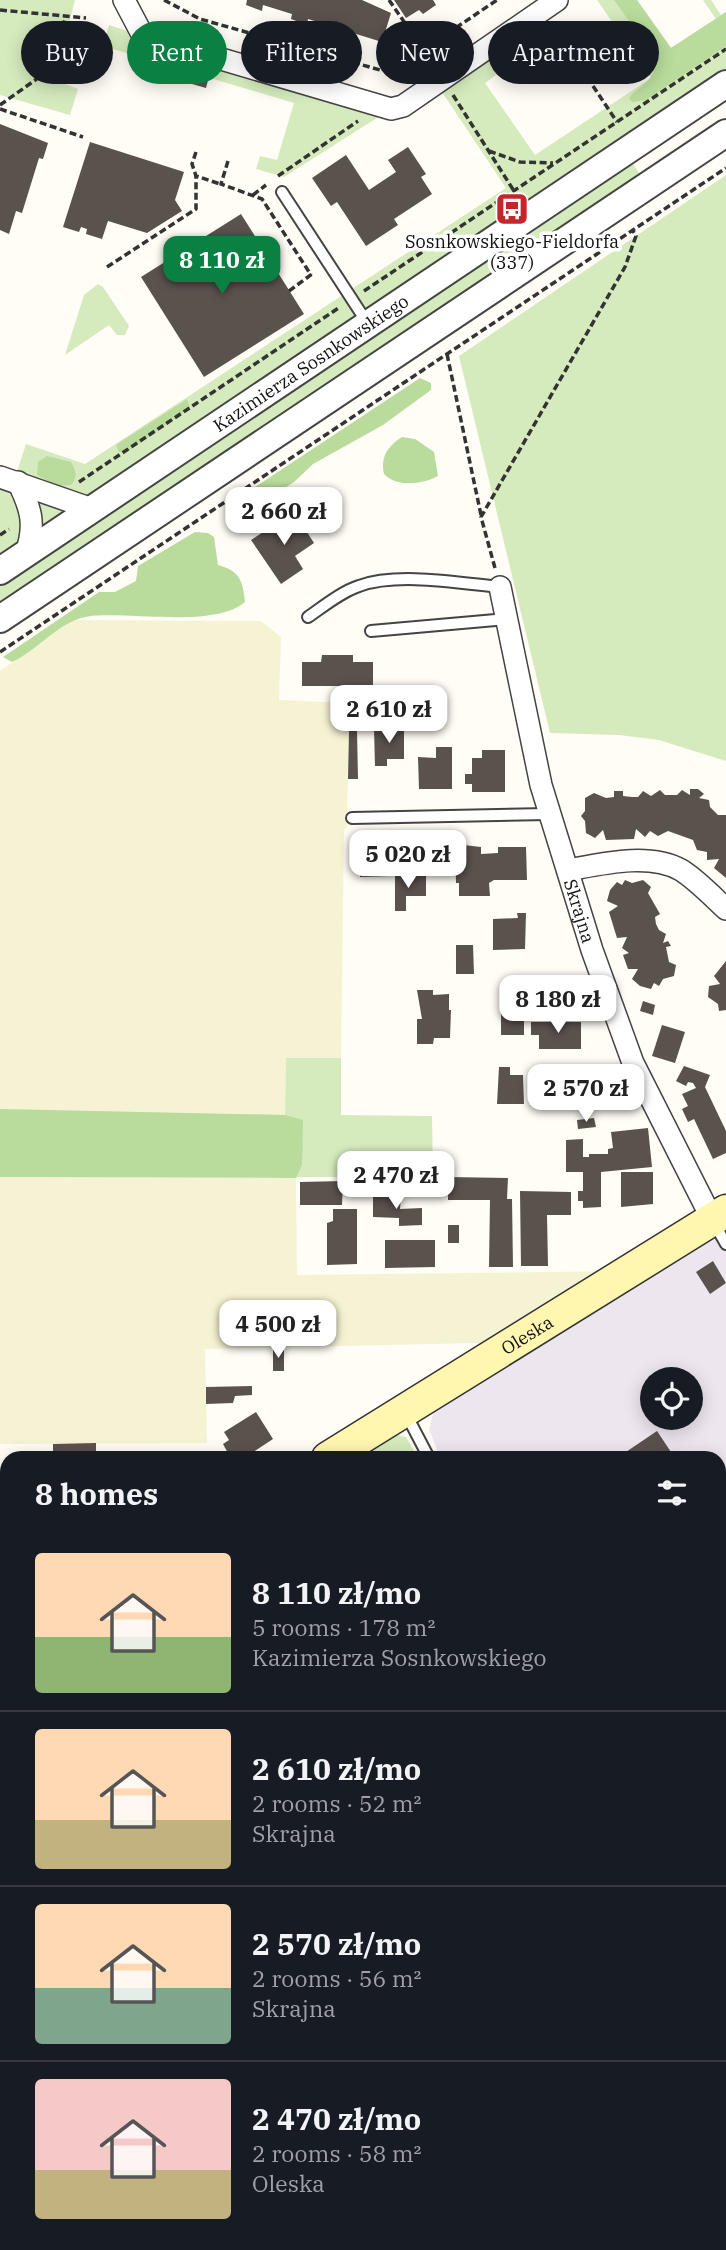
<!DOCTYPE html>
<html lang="en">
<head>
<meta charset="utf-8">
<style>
  body { margin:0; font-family:"IBM Plex Serif",serif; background:#242831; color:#f1f3f6; height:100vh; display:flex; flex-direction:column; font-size:26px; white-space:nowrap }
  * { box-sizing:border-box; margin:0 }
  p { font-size:23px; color:#9ea1a6 }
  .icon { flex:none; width:38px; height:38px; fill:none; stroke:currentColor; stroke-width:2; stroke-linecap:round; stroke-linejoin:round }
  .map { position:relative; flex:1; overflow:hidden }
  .drawer { position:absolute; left:0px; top:1451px; width:726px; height:800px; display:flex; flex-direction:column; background:#171b24; border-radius:21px 21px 0 0; box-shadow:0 4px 18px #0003 }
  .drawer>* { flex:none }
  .banner { position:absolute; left:21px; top:21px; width:684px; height:63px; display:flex; gap:14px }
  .fabs { position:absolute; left:640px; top:1367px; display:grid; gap:14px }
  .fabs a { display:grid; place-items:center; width:63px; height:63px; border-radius:50%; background:#171b24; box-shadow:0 4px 18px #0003; font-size:35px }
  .price { position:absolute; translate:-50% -60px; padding:0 16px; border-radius:14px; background:#fff; color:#222; font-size:23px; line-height:46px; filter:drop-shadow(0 2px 4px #0008) }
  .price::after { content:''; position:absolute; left:50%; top:42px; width:21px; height:16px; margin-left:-10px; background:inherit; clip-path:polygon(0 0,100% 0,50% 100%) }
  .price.on { background:#0b8043; color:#fff }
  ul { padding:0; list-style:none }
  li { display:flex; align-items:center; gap:21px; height:175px; padding:0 35px }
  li+li { border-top:2px solid #363941 }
  li span { display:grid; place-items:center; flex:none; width:196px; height:140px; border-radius:7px; color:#555 }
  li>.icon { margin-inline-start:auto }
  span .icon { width:84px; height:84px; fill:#fffc; stroke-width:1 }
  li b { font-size:30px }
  h2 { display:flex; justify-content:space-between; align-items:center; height:84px; padding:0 35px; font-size:30px }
  .tag { padding:0 24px; border-radius:32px; background:#171b24; box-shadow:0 4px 18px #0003; font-size:24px; line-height:63px }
  .tag.on { background:#0b8043; color:#fff }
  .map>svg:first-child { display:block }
  .industrial { fill:#eee6ef; fill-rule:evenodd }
  .farmland { fill:#f6f3d4 }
  .green { fill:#d5ebbd }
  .forest { fill:#b9dc9c }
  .building { fill:#5a524d }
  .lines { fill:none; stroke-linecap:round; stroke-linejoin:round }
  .service-casing { stroke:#444; stroke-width:14 }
  .minor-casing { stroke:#444; stroke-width:24 }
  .tertiary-casing { stroke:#444; stroke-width:30 }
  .secondary-casing { stroke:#333; stroke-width:35 }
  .path { stroke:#333; stroke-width:3.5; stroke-dasharray:7 3.5; stroke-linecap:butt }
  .service { stroke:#fff; stroke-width:10 }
  .minor { stroke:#fff; stroke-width:21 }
  .tertiary { stroke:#fff; stroke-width:26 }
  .secondary { stroke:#fff6b0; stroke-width:32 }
  .labels { text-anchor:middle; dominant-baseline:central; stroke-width:7; stroke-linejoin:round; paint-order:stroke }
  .poi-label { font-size:18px; fill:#111; stroke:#fff }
  .street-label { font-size:18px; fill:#111; stroke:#fff }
</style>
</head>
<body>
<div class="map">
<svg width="726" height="2250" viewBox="0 0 726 2250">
  <rect width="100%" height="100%" fill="#fffdf5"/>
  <path class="industrial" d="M726,1211V1603L719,1601V1458H441L429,1430L439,1390ZM653,1379H691V1418H653Z"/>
  <g class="farmland">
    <polygon points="72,620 261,621 281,637 279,700 349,703 347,828 344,829 341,1058 286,1058 285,1115 0,1109 0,671"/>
    <polygon points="0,1177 296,1178 297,1275 626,1271 517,1342 205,1349 207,1443 0,1444"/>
    <polygon points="719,1601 726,1603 726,2019 719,2019"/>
    <polygon points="7,1829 7,2032 0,2033 0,1830"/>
    <polygon points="719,2105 726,2105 726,2250 0,2250 0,2128 7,2128 7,2244 719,2244"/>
  </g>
  <g class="green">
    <polygon points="0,0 75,0 66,34 79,39 65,84 78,89 70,115 0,95"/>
    <polygon points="597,0 637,0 671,48 716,19 703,0 711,0 721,15 726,12 726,84 0,571 0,477 14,481 26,444 85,464 506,188 436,83 489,47 504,69 485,83 535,155 651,78"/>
    <polygon points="109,25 143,36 391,109 284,177 256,169 260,156 277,160 294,103 103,46"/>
    <polygon points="631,161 641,176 0,603 0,584"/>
    <polygon points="726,175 726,761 659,740 619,735 550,733 459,356"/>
    <polygon points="98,284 103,287 129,326 125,335 117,335 109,325 65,355 84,295"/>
    <polygon points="286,1058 341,1058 341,1115 432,1116 433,1177 0,1177 0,1109 285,1115"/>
    <polygon points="375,1429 406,1437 418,1458 328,1458"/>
    <rect x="719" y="2019" width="7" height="86"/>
  </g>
  <g class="forest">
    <path d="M614,0H637L671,48L726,12V46L646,100L632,102L629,98C641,84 660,79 654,56Z"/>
    <polygon points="420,378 431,383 431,390 383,425 313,464 294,482 261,503 246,493"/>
    <polygon points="187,399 190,408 127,452 119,452 116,445"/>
    <path d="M402,437L415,439L434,452L438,476C423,484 397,488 384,474C380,457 388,446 402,437Z"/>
    <path d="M47,456L71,462C76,471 78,477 71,485L57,486L37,475L38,462Z"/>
    <path d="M195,532L208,533L214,537L218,565C240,571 243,581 245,602C215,628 131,612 91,616C59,620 40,649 12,662L3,657L99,592H115L136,581L138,566Z"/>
    <polygon points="0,1109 285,1115 303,1120 302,1165 296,1178 0,1177"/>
  </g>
  <g class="building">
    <polygon points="247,0 362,0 391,13 382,42 353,33 351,39 335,34 337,28 308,19 307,25 291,19 292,14 263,5 262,11 246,5"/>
    <polygon points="394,0 433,0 436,5 423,14 419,10 406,18"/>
    <polygon points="191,63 211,69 206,88 185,82"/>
    <polygon points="0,124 48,143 43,159 39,158 22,213 16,211 9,234 0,230"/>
    <polygon points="90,142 184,172 175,200 182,211 147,233 108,221 102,239 86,234 87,229 81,227 79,232 63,227"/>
    <polygon points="408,147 426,174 421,177 432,194 394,219 398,225 366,246 337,202 331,206 312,178 346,155 369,190 396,172 388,160"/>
    <polygon points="241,214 304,314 204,377 141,277"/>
    <polygon points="294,512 314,543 295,556 303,569 281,584 251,540"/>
    <polygon points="322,655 353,655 353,662 373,662 373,686 302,686 302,662 321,662"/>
    <polygon points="374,728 404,728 404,759 387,759 387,766 375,766"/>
    <polygon points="349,730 357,731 358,779 348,779"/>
    <polygon points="436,747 452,747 452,789 419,789 418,757 436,758"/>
    <polygon points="482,750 505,750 505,792 472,792 472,784 465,784 465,774 472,774 472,758 482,758"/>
    <polygon points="690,789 698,789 704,794 699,798 709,800 710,807 718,815 726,815 726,878 714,868 719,859 707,860 707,852 697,850 693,840 668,831 658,836 650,831 645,837 636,829 634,839 606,840 603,830 595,838 586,833 585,821 581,816 585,811 585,798 594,793 606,798 614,797 614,791 623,791 623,796 632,797 638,797 643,791 651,796 660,790 665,795 677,795 682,790 690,795"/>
    <polygon points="360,841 390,841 390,853 397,854 397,864 390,864 390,876 360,877"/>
    <polygon points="455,844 481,847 481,854 498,853 498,847 526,847 527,880 494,880 489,883 490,896 459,896 459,883 456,883"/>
    <polygon points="395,876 426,876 426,896 406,896 406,911 395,911"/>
    <polygon points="625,880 632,883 643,880 651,887 648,893 660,914 655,917 656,924 659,930 666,934 663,943 668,941 671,946 666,947 669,962 676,965 674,976 663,979 659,986 654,983 651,989 640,986 632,979 638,969 628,969 623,955 629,953 622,948 627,937 617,938 609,912 618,906 607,901 610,890 617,882 622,885"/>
    <polygon points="517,913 526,913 525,949 493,950 493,919 518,918"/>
    <polygon points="456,945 473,945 474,974 456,974"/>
    <polygon points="726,961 726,1010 719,1011 718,1004 708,997 709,986 720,984 714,976"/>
    <polygon points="417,990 433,990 433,995 449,994 449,1010 451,1010 450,1038 434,1038 433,1044 417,1044 417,1019 422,1019"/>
    <rect x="501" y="999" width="23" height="36"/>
    <polygon points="643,1001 655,1005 653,1015 640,1011"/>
    <polygon points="531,1022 581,1022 581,1049 539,1049 539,1035 531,1035"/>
    <polygon points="662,1025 685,1032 675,1063 652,1056"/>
    <polygon points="684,1066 710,1075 705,1087 726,1131 726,1153 713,1159 694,1119 688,1122 682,1109 688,1106 682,1094 696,1088 693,1083 688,1082 686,1086 676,1081"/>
    <polygon points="499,1067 510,1067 510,1075 523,1075 524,1104 497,1104"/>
    <polygon points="594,1118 596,1127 578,1129 577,1120"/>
    <polygon points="648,1128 652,1167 601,1172 601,1207 583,1208 583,1201 578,1201 578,1191 583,1191 583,1172 566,1172 566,1140 583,1139 583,1157 589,1157 589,1154 608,1154 608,1149 613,1148 611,1132"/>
    <polygon points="621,1172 653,1172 653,1204 621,1207"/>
    <polygon points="448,1177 508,1178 507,1199 512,1199 513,1267 489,1267 490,1200 448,1200"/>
    <polygon points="343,1181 342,1205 300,1205 300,1182"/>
    <polygon points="520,1191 571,1192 571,1215 547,1215 548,1266 521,1266"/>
    <polygon points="373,1196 401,1197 400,1209 422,1208 422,1225 399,1226 399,1218 373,1217"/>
    <polygon points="333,1209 357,1209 357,1264 327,1265 327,1223 333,1221"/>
    <rect x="448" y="1225" width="11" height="18"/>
    <polygon points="385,1240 435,1240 435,1267 385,1268"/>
    <polygon points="713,1261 726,1283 710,1294 696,1272"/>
    <rect x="273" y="1348" width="11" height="23"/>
    <polygon points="252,1386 252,1395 235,1396 233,1403 206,1404 206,1387"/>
    <polygon points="256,1412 273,1439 244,1458 236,1451 229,1455 223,1444 229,1440 224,1432"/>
    <polygon points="657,1431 675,1458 617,1458"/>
    <polygon points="96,1443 96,1458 53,1458 53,1444"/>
    <polygon points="7,1722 7,1750 2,1753 0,1726"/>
    <polygon points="0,1807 7,1807 7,1829 0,1830"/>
    <rect x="0" y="2061" width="7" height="48"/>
  </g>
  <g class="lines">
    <defs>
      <g id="service">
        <polyline points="282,192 368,324"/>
        <path d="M308,617C324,606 341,592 359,586C397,572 459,583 500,587"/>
        <polyline points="371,631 507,619"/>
        <polyline points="352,818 548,814"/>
        <polyline points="714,1223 726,1244"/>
        <polyline points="406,1414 429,1458"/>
        <polyline points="0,2043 7,2043"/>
      </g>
      <g id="minor">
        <polyline points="124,0 143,36 391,109 403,106 557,0"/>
        <polyline points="0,477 92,509"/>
        <path d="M18,482C31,508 36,525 26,553"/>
        <path id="s1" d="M500,587L541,785L592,950L633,1063L712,1219"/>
        <path d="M568,870C601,864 649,852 681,870C697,880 712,896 726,909"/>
      </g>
      <g id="tertiary">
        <path id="s2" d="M0,571L726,84"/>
        <polyline points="0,619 726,133"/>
      </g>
      <g id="secondary">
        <path id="s3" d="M328,1458L726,1211"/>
        <polyline points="0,1662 7,1657"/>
      </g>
    </defs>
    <use href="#service" class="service-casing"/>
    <use href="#minor" class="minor-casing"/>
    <use href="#tertiary" class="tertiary-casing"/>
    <use href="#secondary" class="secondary-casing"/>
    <g class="path">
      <polyline points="164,0 200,19 380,70 423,50 497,0"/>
      <polyline points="389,0 432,62"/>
      <polyline points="0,10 86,18"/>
      <polyline points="593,86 617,122"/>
      <polyline points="453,95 514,191"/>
      <polyline points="0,105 48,71 66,16"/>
      <polyline points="0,109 83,137"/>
      <polyline points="489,151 520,162 553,163"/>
      <polyline points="196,152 192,164 196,176 220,184"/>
      <polyline points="228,161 221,184 262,199 311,275"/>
      <polyline points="278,176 358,121"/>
      <polyline points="253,195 266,185"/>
      <polyline points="107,267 196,209 196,175"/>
      <polyline points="289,291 312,274"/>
      <polyline points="364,291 726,49"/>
      <polyline points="447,354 481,515"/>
      <polyline points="79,482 340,307"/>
      <polyline points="0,535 9,529"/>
      <polyline points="495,568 481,517 625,267 636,236 633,231"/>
      <polyline points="0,652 726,168"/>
      <polyline points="719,1922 726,2193"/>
    </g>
    <use href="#service" class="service"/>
    <use href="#minor" class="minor"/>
    <use href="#tertiary" class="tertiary"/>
    <use href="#secondary" class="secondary"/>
  </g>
  <defs>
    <symbol id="bus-square" viewBox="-11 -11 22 22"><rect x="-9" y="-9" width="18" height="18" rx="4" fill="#c4262e" stroke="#fff"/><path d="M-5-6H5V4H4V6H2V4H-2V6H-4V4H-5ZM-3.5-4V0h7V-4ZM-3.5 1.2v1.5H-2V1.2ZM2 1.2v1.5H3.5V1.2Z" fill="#fff"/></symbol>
  </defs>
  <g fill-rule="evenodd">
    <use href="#bus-square" x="493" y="190" width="38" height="38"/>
  </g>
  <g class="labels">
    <g class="poi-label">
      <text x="512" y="241">Sosnkowskiego-Fieldorfa<tspan x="512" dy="21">(337)</tspan></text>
    </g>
    <g class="street-label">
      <text stroke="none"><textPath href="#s2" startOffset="374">Kazimierza Sosnkowskiego</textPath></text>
      <text stroke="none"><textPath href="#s1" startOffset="334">Skrajna</textPath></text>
      <text stroke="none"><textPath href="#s3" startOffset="234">Oleska</textPath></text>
    </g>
  </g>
</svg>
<div class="fabs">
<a><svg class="icon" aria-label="locate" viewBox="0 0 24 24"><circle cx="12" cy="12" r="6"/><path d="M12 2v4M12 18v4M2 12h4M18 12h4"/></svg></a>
</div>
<b class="price on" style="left:222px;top:296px">8 110 zł</b>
<b class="price" style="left:284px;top:547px">2 660 zł</b>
<b class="price" style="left:389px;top:745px">2 610 zł</b>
<b class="price" style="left:408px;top:890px">5 020 zł</b>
<b class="price" style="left:558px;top:1035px">8 180 zł</b>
<b class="price" style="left:586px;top:1124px">2 570 zł</b>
<b class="price" style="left:396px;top:1211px">2 470 zł</b>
<b class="price" style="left:278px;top:1360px">4 500 zł</b>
<div class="banner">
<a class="tag">Buy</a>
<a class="tag on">Rent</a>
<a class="tag">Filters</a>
<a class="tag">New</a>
<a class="tag">Apartment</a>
</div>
<section class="drawer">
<h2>8 homes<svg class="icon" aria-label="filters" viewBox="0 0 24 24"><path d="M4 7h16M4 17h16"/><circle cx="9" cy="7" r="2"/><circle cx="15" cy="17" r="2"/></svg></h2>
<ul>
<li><span style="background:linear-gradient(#ffd9b3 60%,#8fb573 0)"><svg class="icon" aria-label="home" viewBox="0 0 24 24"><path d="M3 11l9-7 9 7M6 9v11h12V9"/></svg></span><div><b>8 110 zł/mo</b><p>5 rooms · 178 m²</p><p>Kazimierza Sosnkowskiego</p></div></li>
<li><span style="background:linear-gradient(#ffd9b3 65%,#c2b280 0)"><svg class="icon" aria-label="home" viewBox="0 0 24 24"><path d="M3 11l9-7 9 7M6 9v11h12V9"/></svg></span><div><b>2 610 zł/mo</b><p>2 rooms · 52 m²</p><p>Skrajna</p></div></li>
<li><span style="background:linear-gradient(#ffd9b3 60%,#7fa58c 0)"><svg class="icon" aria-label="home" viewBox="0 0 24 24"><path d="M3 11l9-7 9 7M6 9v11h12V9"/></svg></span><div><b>2 570 zł/mo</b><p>2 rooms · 56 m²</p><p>Skrajna</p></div></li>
<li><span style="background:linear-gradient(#f6c9c9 65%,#c2b280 0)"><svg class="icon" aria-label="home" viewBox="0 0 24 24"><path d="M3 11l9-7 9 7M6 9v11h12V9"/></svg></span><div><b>2 470 zł/mo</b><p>2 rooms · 58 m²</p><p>Oleska</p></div></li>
</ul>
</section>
</div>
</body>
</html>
